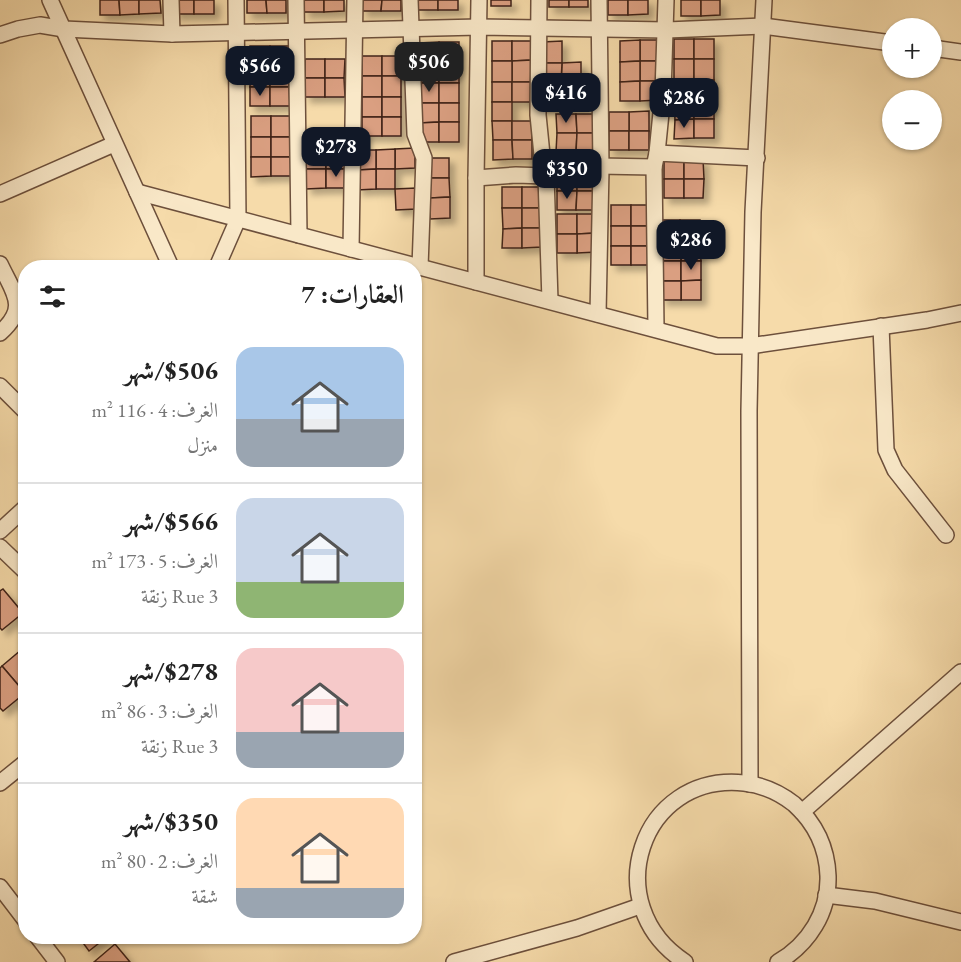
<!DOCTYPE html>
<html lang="ar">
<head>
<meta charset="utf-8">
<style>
  body { margin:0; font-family:"EB Garamond",Amiri,serif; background:#f2f2f2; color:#222; direction:rtl; height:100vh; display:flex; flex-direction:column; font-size:22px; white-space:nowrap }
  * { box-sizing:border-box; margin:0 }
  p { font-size:20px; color:#767676 }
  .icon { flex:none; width:33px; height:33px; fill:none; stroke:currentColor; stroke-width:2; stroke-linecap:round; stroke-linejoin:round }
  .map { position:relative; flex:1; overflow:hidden; direction:ltr }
  .side { position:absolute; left:18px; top:260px; width:404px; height:684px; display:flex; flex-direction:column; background:#fff; border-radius:24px; box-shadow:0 2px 4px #0004; direction:rtl }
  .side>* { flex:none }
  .buttons { position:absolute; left:882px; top:18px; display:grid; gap:12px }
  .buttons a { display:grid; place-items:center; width:60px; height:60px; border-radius:50%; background:#fff; box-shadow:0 2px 4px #0004; font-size:30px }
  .price { position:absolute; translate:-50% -51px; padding:0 14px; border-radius:12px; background:#111827; color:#fff; font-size:20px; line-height:39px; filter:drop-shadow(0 2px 3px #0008) }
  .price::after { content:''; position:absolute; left:50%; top:36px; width:18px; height:14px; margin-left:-9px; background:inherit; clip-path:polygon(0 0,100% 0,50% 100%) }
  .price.selected { background:#222; color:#fff }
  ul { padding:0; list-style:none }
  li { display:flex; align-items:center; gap:18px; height:150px; padding:0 18px }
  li+li { border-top:2px solid #e0e0e0 }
  li span { display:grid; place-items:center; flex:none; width:168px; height:120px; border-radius:18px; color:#555 }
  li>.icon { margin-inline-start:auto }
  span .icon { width:72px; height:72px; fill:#fffc; stroke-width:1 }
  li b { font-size:26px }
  h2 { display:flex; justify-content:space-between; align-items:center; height:72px; padding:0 18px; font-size:26px }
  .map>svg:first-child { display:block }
  .building { fill:#da9f81; stroke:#3f2218; stroke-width:1.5; filter:url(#shadow) }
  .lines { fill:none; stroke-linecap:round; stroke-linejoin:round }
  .street-casing { stroke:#6d503c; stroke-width:18 }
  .street { stroke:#f9e8c8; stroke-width:15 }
</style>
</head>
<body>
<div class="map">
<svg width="961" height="962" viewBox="0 0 961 962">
  <defs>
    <filter id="shadow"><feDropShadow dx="5.5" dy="5.5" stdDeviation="3" flood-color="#0004"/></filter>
  </defs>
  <rect width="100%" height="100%" fill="#f6dbaa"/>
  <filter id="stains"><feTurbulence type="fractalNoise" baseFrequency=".00333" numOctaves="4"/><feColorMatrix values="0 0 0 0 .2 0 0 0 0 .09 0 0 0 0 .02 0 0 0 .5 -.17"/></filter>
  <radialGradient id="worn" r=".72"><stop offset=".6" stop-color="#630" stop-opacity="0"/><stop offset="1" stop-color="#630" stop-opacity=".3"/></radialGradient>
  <g class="building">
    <polygon points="100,0 119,0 120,15 100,15"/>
    <polygon points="119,0 139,0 139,14 120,15"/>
    <polygon points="139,0 160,0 161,13 139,14"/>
    <rect x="174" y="0" width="20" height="14"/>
    <rect x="194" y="0" width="20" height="14"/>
    <polygon points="247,0 266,0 267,13 247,13"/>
    <polygon points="266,0 286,0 286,13 267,13"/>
    <rect x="304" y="0" width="20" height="12"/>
    <polygon points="324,0 344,0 344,11 324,12"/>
    <polygon points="362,0 382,0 381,11 362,11"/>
    <polygon points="382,0 401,0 401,11 381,11"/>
    <rect x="418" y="0" width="20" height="10"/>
    <rect x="438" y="0" width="20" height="10"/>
    <rect x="491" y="0" width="20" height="6"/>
    <rect x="549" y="0" width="20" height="7"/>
    <rect x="569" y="0" width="19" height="7"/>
    <rect x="608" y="0" width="20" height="15"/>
    <polygon points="628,0 648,0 648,14 628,15"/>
    <rect x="681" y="0" width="20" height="16"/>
    <polygon points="701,0 720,0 720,15 701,16"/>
    <rect x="674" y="39" width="20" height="20"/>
    <rect x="694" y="39" width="20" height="20"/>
    <rect x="640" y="40" width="20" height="21"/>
    <polygon points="640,40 640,61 620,62 620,41"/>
    <rect x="492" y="41" width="20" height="20"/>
    <polygon points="512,41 532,41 532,60 512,61"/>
    <polygon points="562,41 562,63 542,63 542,42"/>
    <rect x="439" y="42" width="20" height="20"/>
    <polygon points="439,42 439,62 419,62 419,43"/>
    <rect x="250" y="46" width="20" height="21"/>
    <rect x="270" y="46" width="20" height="21"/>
    <rect x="362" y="56" width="20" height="20"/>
    <rect x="382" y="56" width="19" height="20"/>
    <rect x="305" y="59" width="20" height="19"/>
    <polygon points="325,59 345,59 344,78 325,78"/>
    <rect x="674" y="59" width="20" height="21"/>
    <rect x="694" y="59" width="20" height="21"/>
    <polygon points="532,60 532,82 512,82 512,61"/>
    <rect x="492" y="61" width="20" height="21"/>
    <rect x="640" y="61" width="20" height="20"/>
    <polygon points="640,61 640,81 620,82 620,62"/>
    <rect x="419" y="62" width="20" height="21"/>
    <rect x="439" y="62" width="20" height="21"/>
    <polygon points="581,62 581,82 561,83 562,63"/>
    <polygon points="542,63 562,63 561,83 542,83"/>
    <rect x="250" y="67" width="20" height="20"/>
    <polygon points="270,67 290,67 289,87 270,87"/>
    <rect x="362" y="76" width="20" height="21"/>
    <rect x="382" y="76" width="19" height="21"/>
    <rect x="305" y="78" width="20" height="19"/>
    <polygon points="325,78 344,78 345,97 325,97"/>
    <rect x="674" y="80" width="20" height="20"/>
    <rect x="694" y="80" width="20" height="20"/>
    <polygon points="640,81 640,101 620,101 620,82"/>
    <polygon points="640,81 660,81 660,100 640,101"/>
    <rect x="492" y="82" width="20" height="20"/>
    <rect x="512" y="82" width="20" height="20"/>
    <polygon points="581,82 581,102 562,102 561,83"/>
    <rect x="419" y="83" width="20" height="20"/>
    <rect x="439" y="83" width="20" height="20"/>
    <polygon points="542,83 561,83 562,102 542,102"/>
    <rect x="250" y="87" width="20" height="19"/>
    <polygon points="270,87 289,87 290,106 270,106"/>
    <rect x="362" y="97" width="20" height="20"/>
    <rect x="382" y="97" width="19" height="20"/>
    <polygon points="674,100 694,100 694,119 675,120"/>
    <rect x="694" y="100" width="20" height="19"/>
    <rect x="492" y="102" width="20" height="19"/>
    <polygon points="419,103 439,103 439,122 419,123"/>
    <rect x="439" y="103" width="20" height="19"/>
    <polygon points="649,111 649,131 629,131 629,112"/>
    <rect x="609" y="112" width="20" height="19"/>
    <polygon points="556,114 576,114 577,133 557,133"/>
    <polygon points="576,114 596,114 596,133 577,133"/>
    <rect x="251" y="116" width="20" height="21"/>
    <polygon points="271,116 290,116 291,137 271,137"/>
    <rect x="362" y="117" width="20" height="19"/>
    <rect x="382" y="117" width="19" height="19"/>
    <polygon points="694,119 694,138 674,139 675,120"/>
    <rect x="694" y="119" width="20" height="19"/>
    <polygon points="492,121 512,121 512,140 493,140"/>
    <rect x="512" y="121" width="20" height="19"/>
    <polygon points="439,122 439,142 419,142 419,123"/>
    <rect x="439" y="122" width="20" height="20"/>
    <rect x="609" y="131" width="20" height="19"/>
    <rect x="629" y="131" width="20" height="19"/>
    <polygon points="557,133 577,133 576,152 556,152"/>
    <polygon points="577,133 596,133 596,152 576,152"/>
    <rect x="251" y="137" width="20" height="20"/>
    <rect x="271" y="137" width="20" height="20"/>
    <polygon points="493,140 512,140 513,159 493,160"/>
    <polygon points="512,140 532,140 532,159 513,159"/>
    <polygon points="415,148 415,168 395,169 395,149"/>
    <polygon points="395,149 395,169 376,169 376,150"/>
    <rect x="306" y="150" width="20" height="19"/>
    <rect x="326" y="150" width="20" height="19"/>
    <polygon points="356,150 376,150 376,169 357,170"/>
    <polygon points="251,157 271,157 271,176 251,177"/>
    <rect x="271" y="157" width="20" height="19"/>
    <rect x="429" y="158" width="20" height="20"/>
    <rect x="664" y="159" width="20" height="20"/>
    <polygon points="684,159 703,159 704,179 684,179"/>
    <polygon points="306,169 326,169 326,188 306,189"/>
    <rect x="326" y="169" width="20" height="19"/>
    <rect x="376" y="169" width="19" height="20"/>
    <polygon points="376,169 376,189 357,190 357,170"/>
    <rect x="557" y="172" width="20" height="19"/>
    <rect x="577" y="172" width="19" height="19"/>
    <polygon points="429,178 449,178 450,197 430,198"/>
    <rect x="664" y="179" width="20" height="19"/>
    <polygon points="684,179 704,179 703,198 684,198"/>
    <rect x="502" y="187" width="20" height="21"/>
    <rect x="522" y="187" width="20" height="21"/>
    <polygon points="416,188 416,209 396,210 395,189"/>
    <polygon points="557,191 577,191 576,210 557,210"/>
    <polygon points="577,191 596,191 596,210 576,210"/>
    <polygon points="450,197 450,218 430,219 430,198"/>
    <rect x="611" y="205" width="20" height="21"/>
    <polygon points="631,205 650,205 651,226 631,226"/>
    <polygon points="502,208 522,208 522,228 503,229"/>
    <rect x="522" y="208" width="20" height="20"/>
    <rect x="557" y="214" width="20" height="20"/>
    <polygon points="577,214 597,214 596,233 577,234"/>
    <rect x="661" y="220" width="19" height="20"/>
    <polygon points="680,220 700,220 700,239 680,240"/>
    <rect x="611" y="226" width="20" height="20"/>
    <polygon points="631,226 651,226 650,246 631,246"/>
    <polygon points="522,228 522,248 502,248 503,229"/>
    <polygon points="522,228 542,228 542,247 522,248"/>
    <polygon points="596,233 597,252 577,253 577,234"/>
    <rect x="557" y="234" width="20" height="19"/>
    <polygon points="700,239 701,261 681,261 680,240"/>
    <polygon points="661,240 680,240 681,261 661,261"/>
    <rect x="611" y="246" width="20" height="19"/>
    <polygon points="631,246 650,246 651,265 631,265"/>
    <rect x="661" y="261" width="20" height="20"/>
    <polygon points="681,261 701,261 701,280 681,281"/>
    <polygon points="701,280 701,300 681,300 681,281"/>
    <rect x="661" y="281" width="20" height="19"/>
    <polygon points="3,589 23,613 2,630 0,628 0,591"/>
    <polygon points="21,650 26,655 25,693 2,666"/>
    <polygon points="2,666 25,693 3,711 0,708 0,668"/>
    <polygon points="78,936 108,936 89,951"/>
    <polygon points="115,944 130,962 94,962"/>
  </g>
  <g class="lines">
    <defs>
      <g id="street">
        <polyline points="50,0 171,267"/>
        <polyline points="171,0 172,34"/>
        <polyline points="296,0 299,235"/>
        <polyline points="410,0 415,134 424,158 420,267"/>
        <polyline points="539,0 538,115 543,165"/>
        <polyline points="0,35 18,29 40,25 64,29 172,34 479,27 667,30 763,26 892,43"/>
        <polyline points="932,48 961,52"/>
        <polyline points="657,153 663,93 666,0"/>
        <polyline points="654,167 656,329"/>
        <polyline points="546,176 550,301"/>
        <polyline points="476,178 516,175 546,176 543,165 654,167 657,153 757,158"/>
        <polyline points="137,192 717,346 750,346 927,320 961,313"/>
        <polyline points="0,194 114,144"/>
        <polyline points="351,249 355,0"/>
        <path d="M0,264C14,294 29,307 0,333"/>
        <polyline points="217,267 238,219 236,0"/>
        <polyline points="476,282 476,178 479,0"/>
        <polyline points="598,314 601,168 599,0"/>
        <polyline points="881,326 886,450 895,470 946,535"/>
        <polyline points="0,386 26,412"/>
        <polyline points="0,531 26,507"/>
        <polyline points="0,547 26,572"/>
        <polyline points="0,783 26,762"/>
        <polyline points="750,784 749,411 753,212 764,0"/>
        <polyline points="802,812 961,672"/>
        <polyline points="0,887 26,921"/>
        <polyline points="826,895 875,901 961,922"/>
        <polyline points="37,936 57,962"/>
        <polyline points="454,962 577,928 640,906"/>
        <path d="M685,962C597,905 640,772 744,783C762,785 780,793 794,804C815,823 827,848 828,876C829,912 809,944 778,962"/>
      </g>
    </defs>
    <use href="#street" class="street-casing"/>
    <use href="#street" class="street"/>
  </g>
  <rect width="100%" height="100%" filter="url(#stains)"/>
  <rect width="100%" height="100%" fill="url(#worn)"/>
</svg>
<div class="buttons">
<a>+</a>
<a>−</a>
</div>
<b class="price selected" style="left:429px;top:93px">$506</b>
<b class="price" style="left:260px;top:97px">$566</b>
<b class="price" style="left:566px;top:124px">$416</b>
<b class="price" style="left:684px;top:129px">$286</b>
<b class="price" style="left:336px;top:178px">$278</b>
<b class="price" style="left:567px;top:200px">$350</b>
<b class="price" style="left:691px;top:271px">$286</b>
<section class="side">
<h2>العقارات: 7<svg class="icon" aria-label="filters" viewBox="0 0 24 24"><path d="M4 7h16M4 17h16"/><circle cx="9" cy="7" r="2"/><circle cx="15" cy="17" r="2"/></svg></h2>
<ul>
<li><span style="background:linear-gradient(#a9c7e8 60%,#9aa5b1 0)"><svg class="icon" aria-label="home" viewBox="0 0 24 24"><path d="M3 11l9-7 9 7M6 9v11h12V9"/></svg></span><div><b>$506/شهر</b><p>الغرف: 4 · 116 m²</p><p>منزل</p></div></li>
<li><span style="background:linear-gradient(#c9d6e8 70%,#8fb573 0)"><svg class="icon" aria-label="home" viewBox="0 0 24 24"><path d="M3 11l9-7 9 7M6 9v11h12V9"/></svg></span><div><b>$566/شهر</b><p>الغرف: 5 · 173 m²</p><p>Rue 3 زنقة</p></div></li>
<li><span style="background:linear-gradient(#f6c9c9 70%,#9aa5b1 0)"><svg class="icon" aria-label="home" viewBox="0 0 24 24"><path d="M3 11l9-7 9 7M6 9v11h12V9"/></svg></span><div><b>$278/شهر</b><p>الغرف: 3 · 86 m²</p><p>Rue 3 زنقة</p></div></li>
<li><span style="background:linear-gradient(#ffd9b3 75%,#9aa5b1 0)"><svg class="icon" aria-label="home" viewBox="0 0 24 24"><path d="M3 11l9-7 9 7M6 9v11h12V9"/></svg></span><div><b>$350/شهر</b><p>الغرف: 2 · 80 m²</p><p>شقة</p></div></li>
</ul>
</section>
</div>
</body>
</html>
